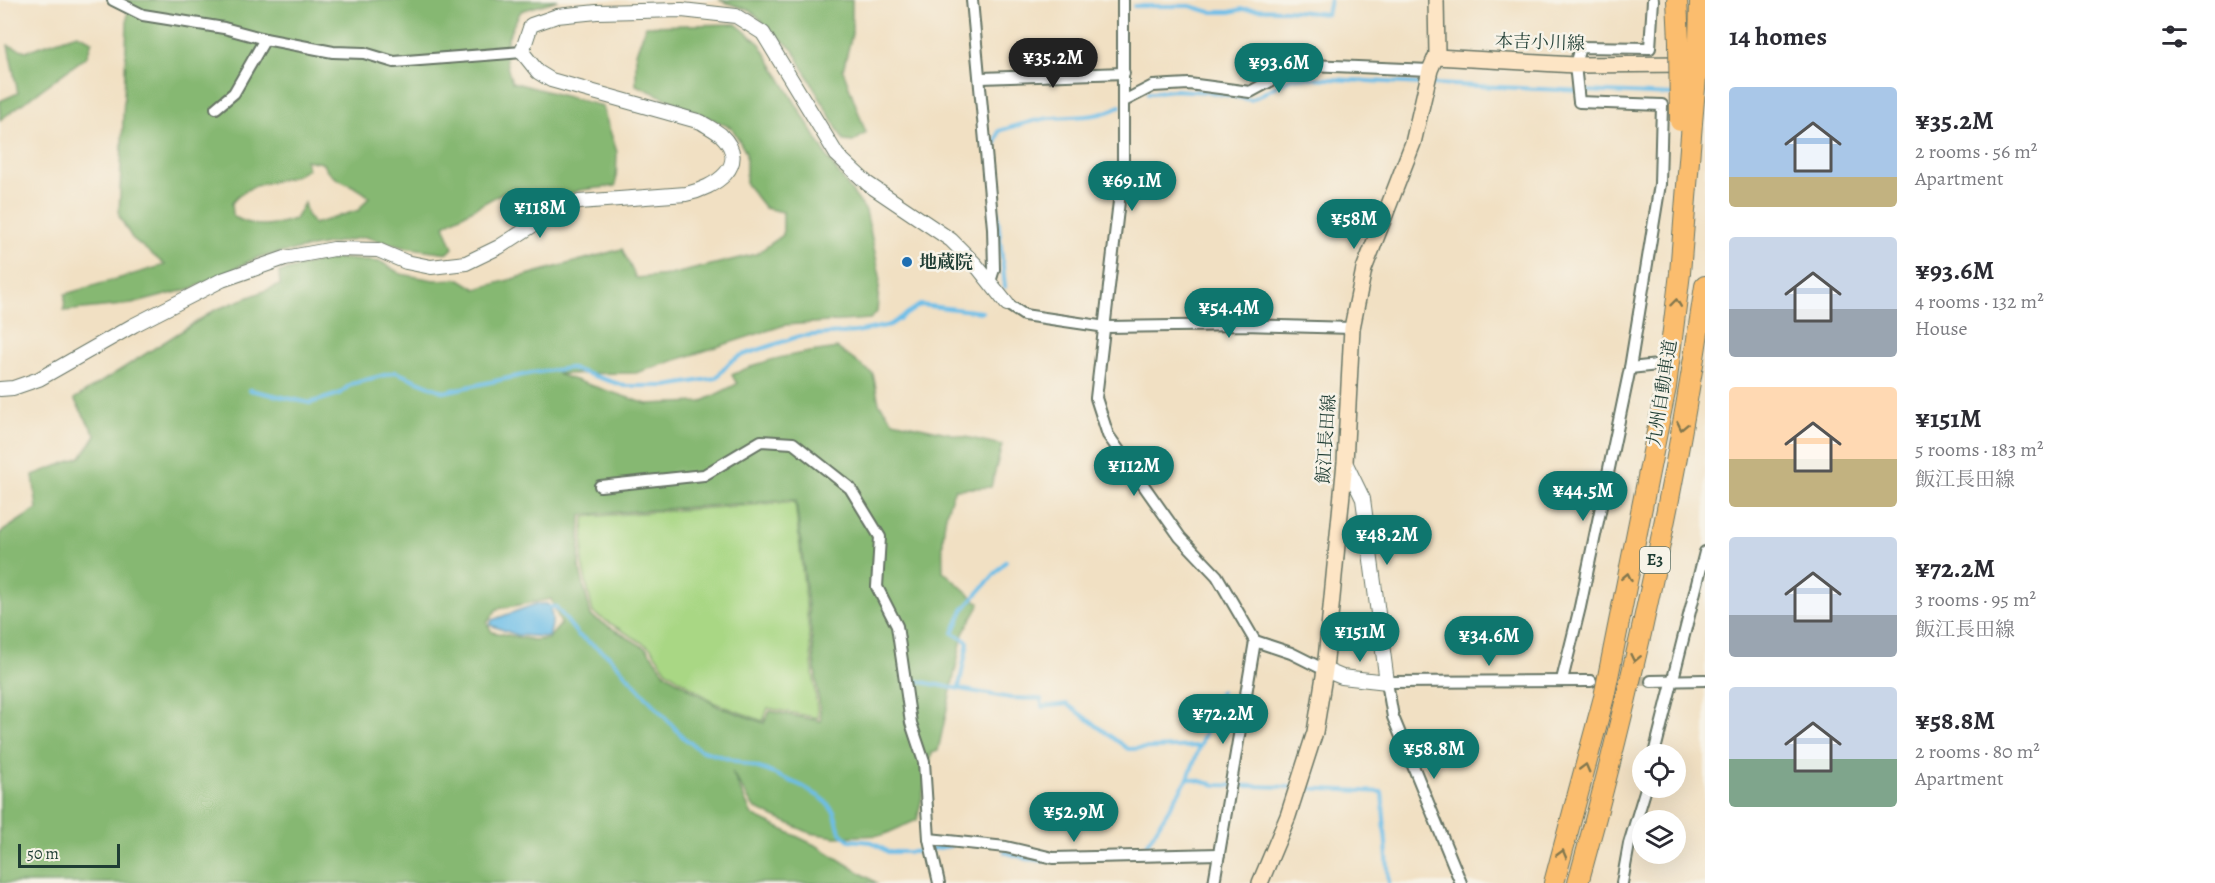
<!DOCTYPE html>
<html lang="en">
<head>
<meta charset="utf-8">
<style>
  body { margin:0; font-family:Alegreya,"Noto Serif JP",serif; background:#f2f2f3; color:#2b2b33; height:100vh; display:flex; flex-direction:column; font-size:22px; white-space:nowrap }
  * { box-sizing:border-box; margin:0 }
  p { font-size:20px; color:#7c7c81 }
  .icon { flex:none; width:33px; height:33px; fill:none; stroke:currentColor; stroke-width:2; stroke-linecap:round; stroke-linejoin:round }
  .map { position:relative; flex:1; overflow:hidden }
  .details { display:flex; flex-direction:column; background:#fff; width:510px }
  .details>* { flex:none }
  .buttons { position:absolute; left:1632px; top:744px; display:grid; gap:12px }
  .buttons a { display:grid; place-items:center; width:54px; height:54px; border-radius:50%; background:#fff; box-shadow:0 6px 24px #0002; font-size:30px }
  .scale { position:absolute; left:18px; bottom:15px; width:102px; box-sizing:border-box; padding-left:6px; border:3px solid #1f3d34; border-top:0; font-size:16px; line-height:21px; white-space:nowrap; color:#1f3d34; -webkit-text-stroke:4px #f7f3e8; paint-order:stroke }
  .price { position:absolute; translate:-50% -51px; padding:0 14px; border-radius:21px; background:#0f766e; color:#fff; font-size:20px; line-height:39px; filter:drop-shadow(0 2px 3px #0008) }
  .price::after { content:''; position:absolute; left:50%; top:36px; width:18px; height:14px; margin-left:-9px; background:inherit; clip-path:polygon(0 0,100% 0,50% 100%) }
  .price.on { background:#222; color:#fff }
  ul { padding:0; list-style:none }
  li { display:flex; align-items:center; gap:18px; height:150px; padding:0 24px }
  li span { display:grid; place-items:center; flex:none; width:168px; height:120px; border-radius:6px; color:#555 }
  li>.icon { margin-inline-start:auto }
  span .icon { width:72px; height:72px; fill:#fffc; stroke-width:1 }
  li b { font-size:26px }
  h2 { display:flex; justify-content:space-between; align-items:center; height:72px; padding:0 24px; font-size:26px }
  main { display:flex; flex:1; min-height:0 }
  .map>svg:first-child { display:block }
  .green { fill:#a9d784; stroke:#648a5c; stroke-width:1.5 }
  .forest { fill:#86b872; stroke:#527a53; stroke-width:1.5; fill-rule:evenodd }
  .water { fill:#6cbee8; stroke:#467e8e; stroke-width:1.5 }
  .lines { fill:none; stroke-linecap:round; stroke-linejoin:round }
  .stream { stroke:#6cbee8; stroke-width:4 }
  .minor-tunnel { stroke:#c7bfa6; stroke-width:10; stroke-dasharray:10 5; stroke-linecap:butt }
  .minor-casing { stroke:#687666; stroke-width:14 }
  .tertiary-casing { stroke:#687666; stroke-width:16 }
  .secondary-casing { stroke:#687666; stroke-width:18 }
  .motorway-casing { stroke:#687666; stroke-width:22 }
  .minor { stroke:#fff; stroke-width:10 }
  .tertiary { stroke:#fff; stroke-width:14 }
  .secondary { stroke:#fde5c5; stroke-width:15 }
  .motorway { stroke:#fbbd6e; stroke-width:20 }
  .motorway-bridge-casing { stroke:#687666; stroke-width:22; stroke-linecap:butt }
  .motorway-bridge { stroke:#fbbd6e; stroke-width:20 }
  .oneway { stroke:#82774e }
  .poi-dot { fill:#1f6fb2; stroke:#f7f3e8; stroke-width:2 }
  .labels { text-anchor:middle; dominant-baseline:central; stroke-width:5; stroke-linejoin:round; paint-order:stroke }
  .shield { fill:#f7f3e8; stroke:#60746a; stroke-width:1.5 }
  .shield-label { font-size:16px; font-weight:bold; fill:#1f3d34 }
  .street-label { font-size:18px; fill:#1f3d34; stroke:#f7f3e8 }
  .poi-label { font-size:18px; font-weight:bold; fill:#1f3d34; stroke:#f7f3e8; text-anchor:start }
</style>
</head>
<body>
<main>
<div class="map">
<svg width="1705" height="883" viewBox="0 0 1705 883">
  <rect width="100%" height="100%" fill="#f7f3e8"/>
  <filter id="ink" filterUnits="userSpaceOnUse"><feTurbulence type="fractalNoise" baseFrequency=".0167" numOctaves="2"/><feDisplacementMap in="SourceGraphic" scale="12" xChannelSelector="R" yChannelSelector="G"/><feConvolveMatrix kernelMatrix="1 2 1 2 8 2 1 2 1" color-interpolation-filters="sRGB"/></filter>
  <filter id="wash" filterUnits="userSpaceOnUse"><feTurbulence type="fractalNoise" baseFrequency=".008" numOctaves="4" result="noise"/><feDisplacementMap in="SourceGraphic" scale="24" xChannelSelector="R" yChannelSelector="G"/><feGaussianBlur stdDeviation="1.35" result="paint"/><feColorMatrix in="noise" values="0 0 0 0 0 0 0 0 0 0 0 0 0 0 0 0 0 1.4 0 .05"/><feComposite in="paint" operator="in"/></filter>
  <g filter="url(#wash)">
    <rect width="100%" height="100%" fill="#f1e0c3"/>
    <polygon class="green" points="795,502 818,718 768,708 763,721 715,703 667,671 651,648 593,613 582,564 584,517"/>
    <g class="forest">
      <path d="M128,0H558L521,11C505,40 500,50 512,82L602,106L617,152L616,186L580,190L521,213L504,192L444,225L453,248L448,253L403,247L365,237L259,257L193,288L132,304L64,311L65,294L165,265L132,238L119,216ZM305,160L322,163C336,186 351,180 369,197L359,210L314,224L307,215L304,203L295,219C273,226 254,229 233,216L232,203C253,176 284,186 308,169Z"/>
      <polygon points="719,0 852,0 852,34 843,70 866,133 853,142 844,141 793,50 751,11"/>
      <path d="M736,24L760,44L831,163L866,211L880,276L877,312L870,319L785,325L636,373L557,374L647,404L701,402L737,384L732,375C764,358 801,353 837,348L873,374L879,403L893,421L1002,445L991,487L955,489C942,516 942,542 943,571L980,604L963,634L938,751L932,753L917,820L883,835L836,837L810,833L754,808L732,772L752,815L819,847L877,883H0V533L37,509L33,475L81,457L96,436L74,399L215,310L280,285L279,272L334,258L381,262L401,274L434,280L460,279L476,289L622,249L636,278L670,275L756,254L783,235V212L765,208L746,184V153L732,128L636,85V53L646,26ZM796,500L821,721L770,711L764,723L717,706L666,674L647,649L591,616L579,566L581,515ZM551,599L561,624L548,639L533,640L492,632L487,623L497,609Z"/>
      <polygon points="77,34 92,41 87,56 0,120 0,101 18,93 8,45 26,51"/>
    </g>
    <path class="water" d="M536,604H547C554,612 553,629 548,637L517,635L490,625L492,620Z"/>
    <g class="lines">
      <g class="stream">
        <polyline points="1134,6 1190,6 1210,12 1230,12 1243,9 1286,10 1327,14 1330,0"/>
        <polyline points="1432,84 1673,95"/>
        <polyline points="1148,93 1173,90 1210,92 1251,100 1293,77 1424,84"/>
        <path d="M1005,287L992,160L999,131C1015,126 1033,120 1050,118C1073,116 1099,119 1120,106"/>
        <polyline points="250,390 310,403 339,394 351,384 396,372 444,392 532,373 570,368 625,386 667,386 716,378 730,362 740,356 800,336 856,332 890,325 920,305 982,312"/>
        <polyline points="550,607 556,607 578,635 608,655 684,738 700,750 765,770 802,786 823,799 834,812 840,832 849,840 872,842 888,852 914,852 950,846"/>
        <polyline points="916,681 1010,698 1041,699 1042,707 1067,704 1128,749 1200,746 1188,778"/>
        <polyline points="959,687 968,642 953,633 963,610 1006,561"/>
        <polyline points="1200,746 1221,691"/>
        <polyline points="1303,788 1382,792 1389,883"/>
        <polyline points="1127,851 1144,849 1188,778 1216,785 1292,787"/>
        <polyline points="1005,852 1027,859 1044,861"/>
      </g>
    </g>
  </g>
  <g filter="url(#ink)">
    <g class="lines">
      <polyline class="minor-tunnel" points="1591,681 1651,681"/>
      <defs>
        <g id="minor">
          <polyline points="113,0 143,15 224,28 265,39 333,52 364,53 394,62 522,52"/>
          <polyline points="972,0 993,228 994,269 990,282"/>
          <polyline points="1123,0 1123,167 1096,398 1108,435 1180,537 1217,576 1255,641 1214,883"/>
          <polyline points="981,78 1124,73"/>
          <polyline points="1124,101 1153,86 1170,85 1189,84 1250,92 1291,70 1309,65 1430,70"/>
          <polyline points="216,108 234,93 265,39"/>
          <polyline points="1007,304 1024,315 1106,327 1244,325 1352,328"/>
          <polyline points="1630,368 1658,365"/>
          <polyline points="600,486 704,475 761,441 793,443 850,488 880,537 877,587 897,626 911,723 924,762 929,839 939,883"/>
          <polyline points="1255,641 1291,653 1325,670"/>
          <polyline points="1562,680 1580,607 1630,368 1660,184 1662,105 1579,102 1575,65 1580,47 1650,48 1653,0"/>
          <polyline points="1651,681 1705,680"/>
          <polyline points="1654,754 1705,552"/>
          <polyline points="929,839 1006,847 1053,858 1219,854"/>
          <polyline points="1461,883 1393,717 1387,682 1591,681"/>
          <polyline points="1622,883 1629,844 1646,788"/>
        </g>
        <g id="tertiary">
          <path d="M0,389L13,388L39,379L134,325L222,280L285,258L334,249L378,250L406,262L431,267L466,263L499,247L544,218L579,202L686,194C714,188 752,165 721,135C715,130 707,126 701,122L551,80L538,72L522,52L531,25L557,16L597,12L682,10L736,16L763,33L837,155L868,184L951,240L976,265L1007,304"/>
          <polyline points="1325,670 1342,677 1387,682 1363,499 1345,462"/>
        </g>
        <g id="secondary">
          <polyline points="1436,57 1575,65 1688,64"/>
          <polyline points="1260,883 1288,816 1315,732 1325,670 1345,462 1352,328 1364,269 1413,143 1430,70 1437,54 1436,0"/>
        </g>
        <g id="motorway">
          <polyline points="1677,0 1679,41"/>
          <polyline points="1699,42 1700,0"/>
          <polyline points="1554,883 1604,697 1666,387 1680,273 1692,123"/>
          <path d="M1578,883C1633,687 1676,487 1705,286"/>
        </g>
      </defs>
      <use href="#minor" class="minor-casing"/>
      <use href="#tertiary" class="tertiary-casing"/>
      <use href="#secondary" class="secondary-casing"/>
      <use href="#motorway" class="motorway-casing"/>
      <use href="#minor" class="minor"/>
      <use href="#tertiary" class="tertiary"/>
      <use href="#secondary" class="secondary"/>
      <use href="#motorway" class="motorway"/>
      <defs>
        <g id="motorway-bridge">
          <polyline points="1679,41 1680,121"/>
          <polyline points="1692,123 1699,42"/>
        </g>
      </defs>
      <use href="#motorway-bridge" class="motorway-bridge-casing"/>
      <use href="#motorway-bridge" class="motorway-bridge"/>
    </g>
    <defs><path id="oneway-chevron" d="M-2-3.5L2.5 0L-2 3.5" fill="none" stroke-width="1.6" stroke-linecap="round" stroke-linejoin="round" transform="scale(1.5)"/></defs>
    <g class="oneway">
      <use href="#oneway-chevron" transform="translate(1676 303) rotate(-83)"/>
      <use href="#oneway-chevron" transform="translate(1682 426) rotate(102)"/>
      <use href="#oneway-chevron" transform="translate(1627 577) rotate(-79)"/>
      <use href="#oneway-chevron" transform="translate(1635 658) rotate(102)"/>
      <use href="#oneway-chevron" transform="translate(1585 768) rotate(-75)"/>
      <use href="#oneway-chevron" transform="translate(1562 854) rotate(-75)"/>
    </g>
  </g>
  <circle class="poi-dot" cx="907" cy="262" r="6"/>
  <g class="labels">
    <rect class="shield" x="1640" y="547" width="30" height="26" rx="4.5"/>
    <g class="shield-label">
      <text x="1655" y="560">E3</text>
    </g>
    <g class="street-label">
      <text transform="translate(1540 42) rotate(2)">本吉小川線</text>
      <text transform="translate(1662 393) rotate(-81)">九州自動車道</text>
      <text transform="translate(1326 439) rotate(-86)">飯江長田線</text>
    </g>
    <g class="poi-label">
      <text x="919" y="262">地蔵院</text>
    </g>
  </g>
</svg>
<div class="buttons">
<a><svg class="icon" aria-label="locate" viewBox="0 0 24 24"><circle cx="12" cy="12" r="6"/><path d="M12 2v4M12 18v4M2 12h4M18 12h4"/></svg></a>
<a><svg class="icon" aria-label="layers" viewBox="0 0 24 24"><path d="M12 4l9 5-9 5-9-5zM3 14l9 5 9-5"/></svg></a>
</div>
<div class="scale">50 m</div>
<b class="price on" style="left:1053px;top:89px">¥35.2M</b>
<b class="price" style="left:1279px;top:94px">¥93.6M</b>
<b class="price" style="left:1132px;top:212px">¥69.1M</b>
<b class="price" style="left:540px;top:239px">¥118M</b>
<b class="price" style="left:1354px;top:250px">¥58M</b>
<b class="price" style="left:1229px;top:339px">¥54.4M</b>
<b class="price" style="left:1134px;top:497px">¥112M</b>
<b class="price" style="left:1583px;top:522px">¥44.5M</b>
<b class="price" style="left:1387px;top:566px">¥48.2M</b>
<b class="price" style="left:1360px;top:663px">¥151M</b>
<b class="price" style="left:1489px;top:667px">¥34.6M</b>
<b class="price" style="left:1223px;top:745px">¥72.2M</b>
<b class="price" style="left:1434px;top:780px">¥58.8M</b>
<b class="price" style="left:1074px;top:843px">¥52.9M</b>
</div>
<section class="details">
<h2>14 homes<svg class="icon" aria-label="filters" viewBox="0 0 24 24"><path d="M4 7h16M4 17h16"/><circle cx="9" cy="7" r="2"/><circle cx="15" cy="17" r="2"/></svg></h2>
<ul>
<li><span style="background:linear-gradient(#a9c7e8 75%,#c2b280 0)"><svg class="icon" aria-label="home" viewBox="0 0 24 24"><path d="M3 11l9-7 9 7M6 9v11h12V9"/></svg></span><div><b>¥35.2M</b><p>2 rooms · 56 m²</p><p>Apartment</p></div></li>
<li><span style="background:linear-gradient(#c9d6e8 60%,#9aa5b1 0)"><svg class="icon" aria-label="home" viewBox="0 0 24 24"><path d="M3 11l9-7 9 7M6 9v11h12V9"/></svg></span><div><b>¥93.6M</b><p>4 rooms · 132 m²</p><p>House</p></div></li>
<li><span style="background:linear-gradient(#ffd9b3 60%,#c2b280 0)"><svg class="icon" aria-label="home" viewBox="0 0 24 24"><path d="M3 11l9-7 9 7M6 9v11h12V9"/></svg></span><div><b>¥151M</b><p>5 rooms · 183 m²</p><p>飯江長田線</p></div></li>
<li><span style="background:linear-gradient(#c9d6e8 65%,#9aa5b1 0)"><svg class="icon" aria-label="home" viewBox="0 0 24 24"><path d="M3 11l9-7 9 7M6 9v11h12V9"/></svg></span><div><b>¥72.2M</b><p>3 rooms · 95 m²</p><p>飯江長田線</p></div></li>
<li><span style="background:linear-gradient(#c9d6e8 60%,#7fa58c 0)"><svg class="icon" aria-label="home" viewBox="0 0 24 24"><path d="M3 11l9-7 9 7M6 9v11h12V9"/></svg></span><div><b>¥58.8M</b><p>2 rooms · 80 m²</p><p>Apartment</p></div></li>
</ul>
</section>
</main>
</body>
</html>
